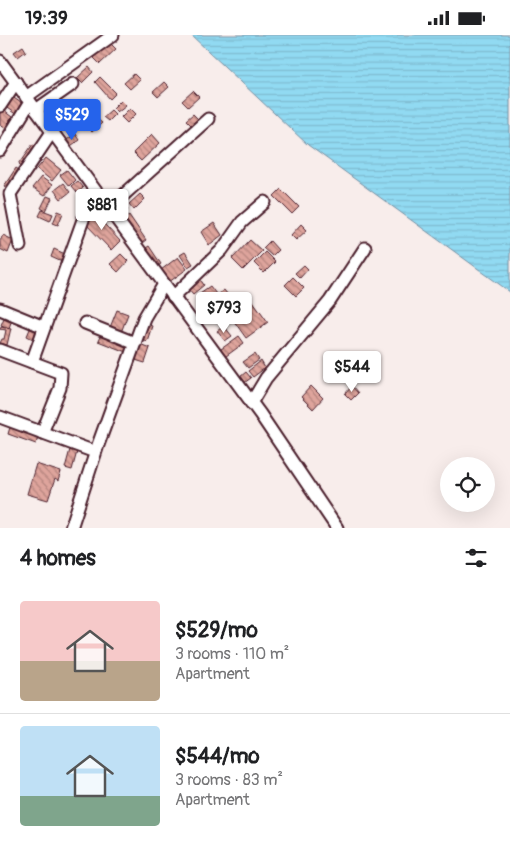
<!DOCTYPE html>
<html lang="en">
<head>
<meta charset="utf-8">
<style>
  body { margin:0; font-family:Pangolin,sans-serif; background:#f6f6f6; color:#202124; height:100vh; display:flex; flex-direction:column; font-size:19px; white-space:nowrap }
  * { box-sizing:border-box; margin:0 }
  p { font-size:16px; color:#757577 }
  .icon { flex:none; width:28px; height:28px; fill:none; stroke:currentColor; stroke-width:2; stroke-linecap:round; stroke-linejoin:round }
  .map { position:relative; height:493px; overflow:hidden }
  .side { display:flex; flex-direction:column; background:#fff; flex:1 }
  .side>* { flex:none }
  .fabs { position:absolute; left:440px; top:422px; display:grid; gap:10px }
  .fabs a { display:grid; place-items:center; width:55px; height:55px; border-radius:50%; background:#fff; box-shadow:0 5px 20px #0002; font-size:25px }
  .price { position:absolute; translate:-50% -42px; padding:0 11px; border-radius:5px; background:#fff; color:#222; font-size:16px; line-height:32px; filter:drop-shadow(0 1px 2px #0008) }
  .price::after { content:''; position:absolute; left:50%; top:30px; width:15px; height:11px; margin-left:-8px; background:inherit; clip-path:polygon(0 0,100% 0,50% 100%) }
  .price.current { background:#2563eb; color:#fff }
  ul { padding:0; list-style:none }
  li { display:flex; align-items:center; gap:15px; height:125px; padding:0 20px }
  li+li { border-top:1px solid #e0e0e0 }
  li span { display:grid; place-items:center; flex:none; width:140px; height:100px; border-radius:5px; color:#555 }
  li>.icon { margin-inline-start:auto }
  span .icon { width:60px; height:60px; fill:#fffc; stroke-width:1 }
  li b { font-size:21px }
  h2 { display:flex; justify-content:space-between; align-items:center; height:60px; padding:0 20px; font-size:21px }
  .status { display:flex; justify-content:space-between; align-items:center; height:35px; padding:0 25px; background:#fff; direction:ltr }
  .status svg { height:14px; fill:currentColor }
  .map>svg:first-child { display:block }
  .water { fill:url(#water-rules); stroke:#758fa2 }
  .building { fill:url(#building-back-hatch); stroke:#4a1f2b }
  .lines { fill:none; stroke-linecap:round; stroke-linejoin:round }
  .minor-casing { stroke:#4a1f2b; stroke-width:15 }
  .minor { stroke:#fff; stroke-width:11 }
</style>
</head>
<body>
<div class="status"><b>19:39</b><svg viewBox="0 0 49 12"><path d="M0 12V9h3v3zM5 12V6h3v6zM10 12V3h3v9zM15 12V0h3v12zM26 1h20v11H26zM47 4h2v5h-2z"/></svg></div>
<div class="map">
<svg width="510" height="493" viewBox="0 0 510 493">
  <defs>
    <pattern id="water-rules" width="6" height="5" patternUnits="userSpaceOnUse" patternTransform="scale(1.25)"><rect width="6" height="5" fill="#91daf2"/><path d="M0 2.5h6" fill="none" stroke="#7fbbd0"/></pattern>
    <pattern id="building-back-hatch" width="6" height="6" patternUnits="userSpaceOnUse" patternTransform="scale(1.25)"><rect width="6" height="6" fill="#dea49c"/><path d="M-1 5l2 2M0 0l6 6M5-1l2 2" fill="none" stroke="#b6857f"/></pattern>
  </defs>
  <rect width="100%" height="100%" fill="#f8edeb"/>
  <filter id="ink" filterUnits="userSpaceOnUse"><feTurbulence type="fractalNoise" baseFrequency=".02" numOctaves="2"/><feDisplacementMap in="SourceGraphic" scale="10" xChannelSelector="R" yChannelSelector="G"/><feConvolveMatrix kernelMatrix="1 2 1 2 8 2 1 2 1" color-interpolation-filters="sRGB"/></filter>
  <g filter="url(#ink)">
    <polygon class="water" points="191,0 510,0 510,257 308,110"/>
    <g class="building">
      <polygon points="109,7 116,14 100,29 93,22"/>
      <polygon points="23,11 26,16 18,22 14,17"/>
      <polygon points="89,32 93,37 82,48 77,43"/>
      <polygon points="134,39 140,45 130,54 124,48"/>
      <polygon points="100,42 116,58 110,64 95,47"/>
      <polygon points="164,47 169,52 158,62 153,57"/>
      <polygon points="193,56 199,62 188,72 182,66"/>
      <polygon points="11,61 24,70 17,80 4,71"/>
      <polygon points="121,65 126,70 117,77 113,73"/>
      <polygon points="0,73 12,82 5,93 0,90"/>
      <polygon points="130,73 136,79 127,88 121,82"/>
      <polygon points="111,75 115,79 108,86 103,82"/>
      <polygon points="193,79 199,85 192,91 186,85"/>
      <polygon points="97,84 102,88 92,97 88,93"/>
      <polygon points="75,99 79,105 68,113 64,107"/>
      <polygon points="152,99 160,108 141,126 133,118"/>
      <polygon points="33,109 40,113 26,134 19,129"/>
      <polygon points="46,123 61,135 52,146 37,134"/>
      <polygon points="16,133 22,137 10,155 4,151"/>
      <polygon points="67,135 75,145 69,151 60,140"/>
      <polygon points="41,142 52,150 44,161 32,153"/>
      <polygon points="77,146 83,153 77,158 71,151"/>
      <polygon points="63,148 70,157 61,164 54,155"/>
      <polygon points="281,154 299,172 292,179 274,161"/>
      <polygon points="140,159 145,164 134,175 129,169"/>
      <polygon points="47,161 52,163 46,176 41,173"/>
      <polygon points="123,168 128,175 119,182 114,175"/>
      <polygon points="42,175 53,179 50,186 39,181"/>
      <polygon points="58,176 63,178 58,190 53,188"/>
      <polygon points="93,177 120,206 111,215 84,187"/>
      <polygon points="129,180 146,205 139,210 121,185"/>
      <polygon points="214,188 222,200 209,210 201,197"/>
      <polygon points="301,189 307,195 296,205 291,200"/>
      <polygon points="3,200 13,205 8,218 0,214 0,206"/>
      <polygon points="250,205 262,216 243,235 232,224"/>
      <polygon points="270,206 278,215 272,221 263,213"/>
      <polygon points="149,211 161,229 155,233 143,215"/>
      <polygon points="54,214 65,219 62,227 51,222"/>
      <polygon points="185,217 193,229 188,232 180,220"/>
      <polygon points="265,217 275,227 264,238 254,228"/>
      <polygon points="121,219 128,226 118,237 110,229"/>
      <polygon points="178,222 187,234 169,247 161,235"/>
      <polygon points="304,230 308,234 300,243 295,238"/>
      <polygon points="293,242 304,253 296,261 285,250"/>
      <polygon points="200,244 204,250 193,259 188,253"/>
      <polygon points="210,251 216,259 203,269 197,260"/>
      <polygon points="224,255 231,264 225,268 218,259"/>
      <polygon points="253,266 268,287 246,303 231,282"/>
      <polygon points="213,267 219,277 211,282 205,273"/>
      <polygon points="117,275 128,279 120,300 109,295"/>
      <polygon points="6,278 13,281 9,293 1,290"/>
      <polygon points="144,288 152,291 147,306 138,303"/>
      <polygon points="32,289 38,292 33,304 27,301"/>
      <polygon points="1,291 11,293 7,310 0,308 2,304 4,304 6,295 0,294"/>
      <polygon points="224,291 232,301 225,306 217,296"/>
      <polygon points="102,297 129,308 126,317 98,306"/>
      <polygon points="239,301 244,308 222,324 217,317"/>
      <polygon points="137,308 150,313 145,328 132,324"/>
      <polygon points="255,319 259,325 248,333 243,327"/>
      <polygon points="261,326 265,333 253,342 248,336"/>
      <polygon points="246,337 251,343 244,348 240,342"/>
      <polygon points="311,351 323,363 313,374 301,362"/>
      <polygon points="352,351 358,358 351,365 345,359"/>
      <polygon points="11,389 39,398 36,409 8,399"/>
      <polygon points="71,411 78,413 72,435 65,433"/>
      <polygon points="36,429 61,437 58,446 55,444 48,465 27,459"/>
    </g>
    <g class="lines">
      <defs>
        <g id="minor">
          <polyline points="0,26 260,379 337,493"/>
          <polyline points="26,62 113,0"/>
          <polyline points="0,71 16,47"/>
          <polyline points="36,75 73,49"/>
          <polyline points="0,116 30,67"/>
          <polyline points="108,174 208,84"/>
          <polyline points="20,211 10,159 52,97"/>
          <polyline points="173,262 222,215 242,187 265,167"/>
          <polyline points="0,274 44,292"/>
          <polyline points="85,288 135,308"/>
          <polyline points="0,315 61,338 60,353 42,398"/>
          <polyline points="32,327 84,182 101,164"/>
          <polyline points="251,368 266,343 330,266 365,213"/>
          <polyline points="0,382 95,417"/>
          <polyline points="71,493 98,410 144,283 164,249"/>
        </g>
      </defs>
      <use href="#minor" class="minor-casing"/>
      <use href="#minor" class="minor"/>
    </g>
  </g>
</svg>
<div class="fabs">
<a><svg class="icon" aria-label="locate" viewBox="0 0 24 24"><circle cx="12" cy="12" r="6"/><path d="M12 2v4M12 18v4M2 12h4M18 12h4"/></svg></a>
</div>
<b class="price current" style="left:72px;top:106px">$529</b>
<b class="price" style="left:102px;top:196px">$881</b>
<b class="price" style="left:224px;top:299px">$793</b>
<b class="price" style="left:352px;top:358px">$544</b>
</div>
<section class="side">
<h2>4 homes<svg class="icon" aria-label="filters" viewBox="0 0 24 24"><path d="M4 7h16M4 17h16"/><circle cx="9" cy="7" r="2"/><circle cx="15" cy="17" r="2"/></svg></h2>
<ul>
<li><span style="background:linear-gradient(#f6c9c9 60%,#b9a48a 0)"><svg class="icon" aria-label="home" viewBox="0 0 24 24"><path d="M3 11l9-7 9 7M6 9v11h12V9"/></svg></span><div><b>$529/mo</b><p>3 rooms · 110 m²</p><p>Apartment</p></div></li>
<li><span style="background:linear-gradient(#bfe0f5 70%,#7fa58c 0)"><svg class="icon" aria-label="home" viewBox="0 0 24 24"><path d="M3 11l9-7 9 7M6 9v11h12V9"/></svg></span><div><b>$544/mo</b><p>3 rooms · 83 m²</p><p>Apartment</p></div></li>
</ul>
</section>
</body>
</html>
